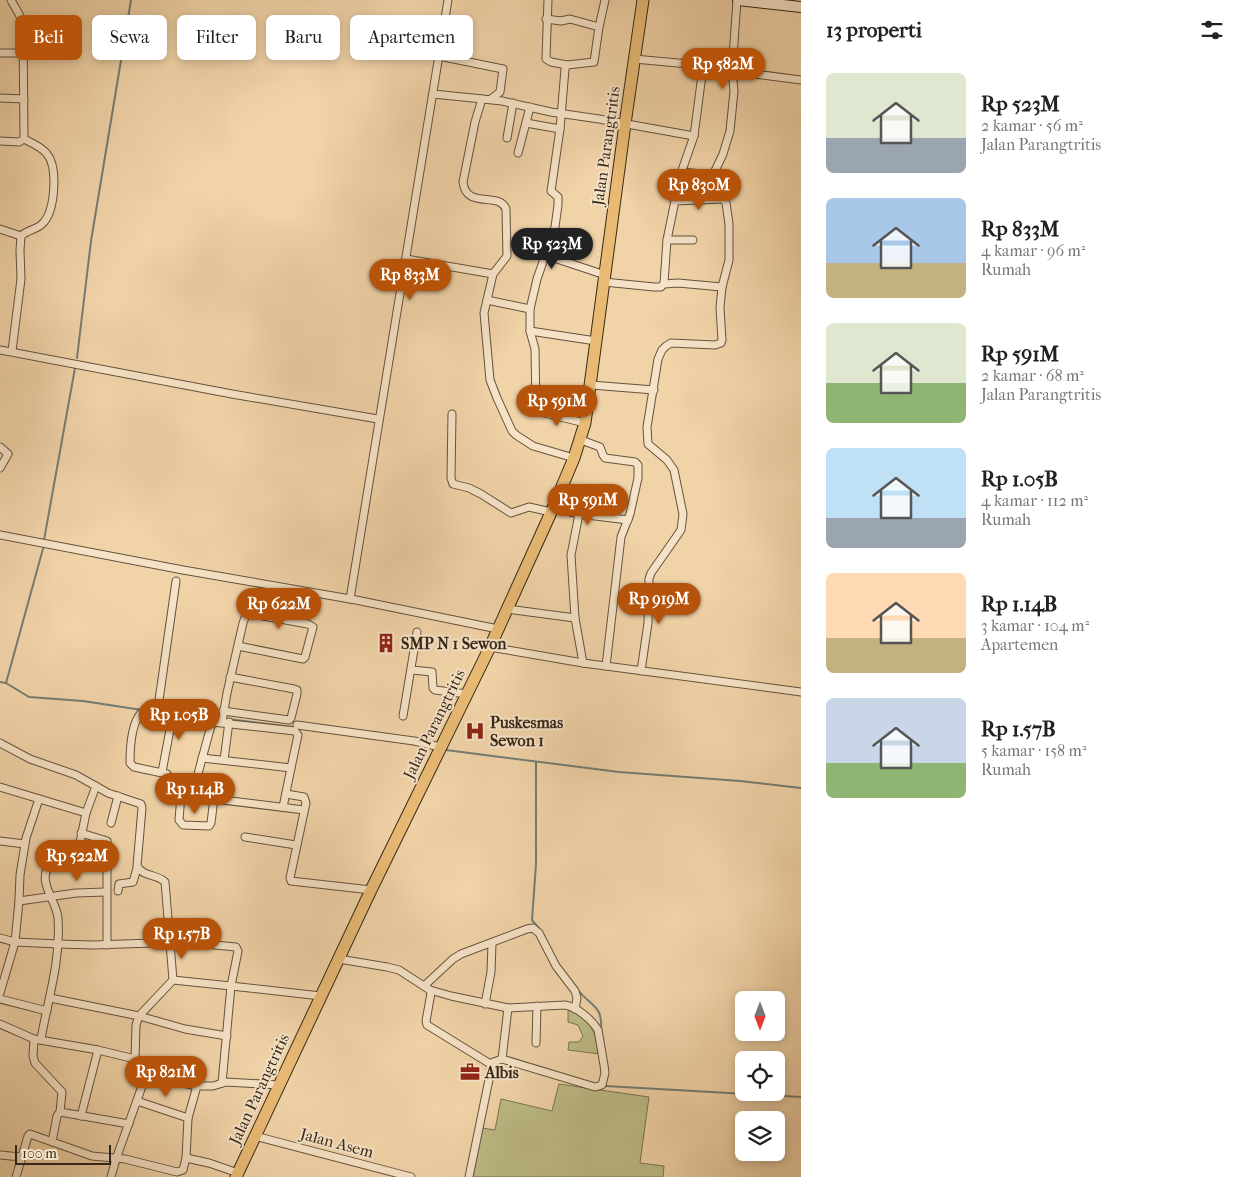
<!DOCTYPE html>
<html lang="id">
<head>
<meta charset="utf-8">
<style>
  body { margin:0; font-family:"IM FELL French Canon",serif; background:#f2f2f2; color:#222; height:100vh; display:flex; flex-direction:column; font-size:19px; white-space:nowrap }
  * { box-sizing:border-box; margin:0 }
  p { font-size:16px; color:#767676 }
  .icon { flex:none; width:28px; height:28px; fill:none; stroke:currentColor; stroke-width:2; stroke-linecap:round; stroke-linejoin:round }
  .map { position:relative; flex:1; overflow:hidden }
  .side { display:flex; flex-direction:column; background:#fff; width:450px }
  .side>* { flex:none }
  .banner { position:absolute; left:15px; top:15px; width:475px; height:45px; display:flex; gap:10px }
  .needle { width:32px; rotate:180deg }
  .fabs { position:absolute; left:735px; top:991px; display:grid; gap:10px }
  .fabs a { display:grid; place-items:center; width:50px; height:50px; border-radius:8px; background:#fff; box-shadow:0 2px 8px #0003; font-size:25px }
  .scale { position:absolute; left:15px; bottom:12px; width:96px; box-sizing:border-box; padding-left:5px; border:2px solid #35281a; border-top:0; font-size:14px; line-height:18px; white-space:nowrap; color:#35281a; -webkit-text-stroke:4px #f6e2c6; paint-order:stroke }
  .price { position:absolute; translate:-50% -42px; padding:0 11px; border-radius:18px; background:#b45309; color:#fff; font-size:16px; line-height:32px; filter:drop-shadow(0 1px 2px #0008) }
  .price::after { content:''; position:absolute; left:50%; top:30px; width:15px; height:11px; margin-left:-8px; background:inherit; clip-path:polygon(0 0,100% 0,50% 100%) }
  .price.on { background:#222; color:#fff }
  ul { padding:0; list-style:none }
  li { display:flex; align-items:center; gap:15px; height:125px; padding:0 25px }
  li span { display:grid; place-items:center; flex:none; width:140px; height:100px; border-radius:8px; color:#555 }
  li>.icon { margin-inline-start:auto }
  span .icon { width:60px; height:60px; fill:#fffc; stroke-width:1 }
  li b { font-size:21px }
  h2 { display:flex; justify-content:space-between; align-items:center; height:60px; padding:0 25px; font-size:21px }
  .tag { padding:0 18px; border-radius:8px; background:#fff; box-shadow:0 2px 8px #0003; font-size:18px; line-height:45px }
  .tag.on { background:#b45309; color:#fff }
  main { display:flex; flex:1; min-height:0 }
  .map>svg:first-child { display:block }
  .green { fill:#bdbb85; stroke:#797250 }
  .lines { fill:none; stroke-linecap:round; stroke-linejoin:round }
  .stream { stroke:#737d74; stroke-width:2 }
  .street-casing { stroke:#64533e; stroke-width:9 }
  .secondary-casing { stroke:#35281a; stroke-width:12 }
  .primary-casing { stroke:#35281a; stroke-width:13 }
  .street { stroke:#f6e2c6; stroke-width:7 }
  .secondary { stroke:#f6e2c6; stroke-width:10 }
  .primary { stroke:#e8ba74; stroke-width:11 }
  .labels { text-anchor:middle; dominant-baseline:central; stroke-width:4; stroke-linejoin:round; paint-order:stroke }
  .street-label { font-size:16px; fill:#35281a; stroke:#f6e2c6 }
  .poi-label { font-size:16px; font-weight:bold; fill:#35281a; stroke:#f6e2c6; text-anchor:start }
</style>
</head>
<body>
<main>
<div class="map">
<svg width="801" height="1177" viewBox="0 0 801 1177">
  <rect width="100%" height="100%" fill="#f1d3a8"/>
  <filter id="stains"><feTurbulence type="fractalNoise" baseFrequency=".004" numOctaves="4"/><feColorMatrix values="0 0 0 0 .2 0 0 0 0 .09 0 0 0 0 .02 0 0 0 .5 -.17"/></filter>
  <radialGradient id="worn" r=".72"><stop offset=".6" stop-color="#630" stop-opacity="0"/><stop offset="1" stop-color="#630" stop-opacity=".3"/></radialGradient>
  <g class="green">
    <path d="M572,1010C594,1026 593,1028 600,1054L568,1050L569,1042H579L583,1036L578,1025L568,1022V1011Z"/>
    <polygon points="559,1084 649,1097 640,1163 664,1166 663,1177 473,1177 482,1128 495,1130 501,1099 552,1111"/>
  </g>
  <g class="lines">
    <g class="stream">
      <polyline points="77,358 91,241 131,0"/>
      <polyline points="44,540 75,368"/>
      <polyline points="0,682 6,683 29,697 83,701 142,710"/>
      <polyline points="6,683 44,545"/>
      <polyline points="161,712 221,718"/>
      <polyline points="228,719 293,727"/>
      <polyline points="446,750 619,772 740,781 801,788"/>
      <polyline points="536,762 536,864 532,920 541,931"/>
      <path d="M577,989C592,1008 603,1004 601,1032"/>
      <polyline points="605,1086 801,1097"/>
    </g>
    <defs>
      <g id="street">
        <path d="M11,0L20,16L23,32L24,139C32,143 42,147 47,154C58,167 55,209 44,222C38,230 28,229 21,236L20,250L21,279L12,351"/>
        <polyline points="548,0 546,59 551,62 567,65"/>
        <polyline points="546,19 561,21 570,19 599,27"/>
        <polyline points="0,53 24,53"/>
        <polyline points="439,56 503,69 500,92 491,99"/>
        <polyline points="634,59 689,64 732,71 737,0"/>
        <polyline points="433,94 502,101 551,112 599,119 694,136"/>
        <polyline points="0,98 24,99"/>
        <path d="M482,99L475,122L463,182C466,210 499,191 506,209L507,256L493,274L484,313L490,380L497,398L512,431L516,435L533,446L574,458"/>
        <polyline points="526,123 560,129"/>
        <polyline points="507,138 513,103"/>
        <polyline points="0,141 19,142 24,139"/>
        <polyline points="518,153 530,107"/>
        <polyline points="681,172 713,175"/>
        <polyline points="675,201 722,199"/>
        <polyline points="0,229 21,236"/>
        <polyline points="667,240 693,240"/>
        <polyline points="545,255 605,275"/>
        <polyline points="406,259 493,274"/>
        <polyline points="604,282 654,287 661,287 664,283 667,240 680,176 694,136 703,67"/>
        <polyline points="664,284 678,283 722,287"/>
        <polyline points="487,300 530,309 530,331 535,349 536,411 585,423"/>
        <polyline points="530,309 537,279 555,227 558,205 558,197 551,191 560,129 565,69 567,65 594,62 599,27 605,0"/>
        <polyline points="530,331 596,341"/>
        <polyline points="0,350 232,394 378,419"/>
        <polyline points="591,385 654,390"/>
        <polyline points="452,414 451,478 453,484 469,488 481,494 511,513 529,507 551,512"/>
        <polyline points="581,440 600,447 603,455 605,458 635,462 638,465 638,478 630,514 621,537 606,666"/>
        <polyline points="0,447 8,454 0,468"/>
        <polyline points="553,508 579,514 628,520"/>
        <polyline points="579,514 571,555 575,618 583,663"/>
        <polyline points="0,535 183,570 356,600 498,629"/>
        <polyline points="350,599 448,0"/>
        <polyline points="507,609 575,618"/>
        <polyline points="490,647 583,663 801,692"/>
        <polyline points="412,670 432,672 433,688 435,690 467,694"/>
        <polyline points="641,671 648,623 649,579 651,573 681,530 683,514 674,470 667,460 648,444 647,427 658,359 662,350 666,346 671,343 715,345 721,343 722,340 720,308 722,287 729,260 729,224 726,203 716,189 713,175 723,154 730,131 734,91 732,71 801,80"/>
        <polyline points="223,711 289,720 291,718 297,694 297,690 294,689 230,677"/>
        <polyline points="157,714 176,581"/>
        <polyline points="403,716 417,632"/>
        <polyline points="222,722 227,693 243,623 246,615 251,614 308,624 313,627 305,657 303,659 238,646"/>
        <polyline points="297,725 414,741 440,747"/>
        <path d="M0,743L30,759L76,775L108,793L141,804L142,808L137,866C143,877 157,874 165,882L173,980"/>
        <polyline points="202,758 291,768 283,807"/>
        <polyline points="224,760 229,722"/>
        <path d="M162,772L172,719L157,714L141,713C131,724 130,748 130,763L134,767L167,774C172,780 169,788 174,794L304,810"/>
        <polyline points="0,787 86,813"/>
        <polyline points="286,794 304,797 306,803 290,878 291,881 371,890"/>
        <polyline points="181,795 179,820 183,825 209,826 211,823 214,798"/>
        <polyline points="192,796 212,722 295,731 298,735 291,768"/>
        <polyline points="111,823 118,796"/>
        <polyline points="81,833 107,841 107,945"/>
        <polyline points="245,837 296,845"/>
        <polyline points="0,841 25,844"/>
        <polyline points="118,891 119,884 133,882 137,868"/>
        <polyline points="19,901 76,893 106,892"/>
        <polyline points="0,938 15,942 58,944 93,945 183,942 236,947 238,951 231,986 173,980 139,1016 136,1025 135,1059 146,1075 197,1086 213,1086 226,1082 279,1085"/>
        <polyline points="339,959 387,967 399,970 430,990 431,993 426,1021 427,1025 492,1065 469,1177"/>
        <polyline points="424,986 453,959 461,954 527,929 533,928 539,933 556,966 575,991 577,998 575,1009"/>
        <path d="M430,990L451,996L508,1008L565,1005C577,1007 592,1020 598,1030L604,1065L605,1073L602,1085L595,1087L502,1059L491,1063"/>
        <polyline points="0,993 15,942 19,901 20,875 26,838 39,799"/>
        <polyline points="50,998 139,1016 185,1029 227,1036"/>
        <polyline points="0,999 47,1011"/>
        <polyline points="485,1004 491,972 492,943"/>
        <polyline points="0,1024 34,1039 98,1050 135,1059"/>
        <polyline points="34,1039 33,1056 35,1063 62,1092 60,1112"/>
        <path d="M41,1039C48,999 61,960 58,918C57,901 35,880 51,864L71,862L77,857L86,813L96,786"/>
        <polyline points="536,1043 537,1006"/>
        <polyline points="502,1059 508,1008"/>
        <polyline points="222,1083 231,986 321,996"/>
        <polyline points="137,1101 188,1118"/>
        <polyline points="81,1116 98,1050"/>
        <polyline points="255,1136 411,1177"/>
        <polyline points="52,1142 57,1116 60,1112 129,1124"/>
        <polyline points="0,1155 21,1157"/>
        <polyline points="186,1158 209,1163 238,1173"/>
        <polyline points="16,1177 28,1136 30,1134 92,1156 125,1159 177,1172 183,1170 186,1158 188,1118 197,1086"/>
        <polyline points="111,1177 116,1159 146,1075"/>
      </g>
      <polyline id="secondary" points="738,0 801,7"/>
      <polyline id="primary" points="236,1177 371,890 490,647 553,508 574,458 585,423 625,124 643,0"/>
    </defs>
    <use href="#street" class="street-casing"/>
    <use href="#secondary" class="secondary-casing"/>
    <use href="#primary" class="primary-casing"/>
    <use href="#street" class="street"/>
    <use href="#secondary" class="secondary"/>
    <use href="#primary" class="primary"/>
  </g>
  <defs>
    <symbol id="building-bare" viewBox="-9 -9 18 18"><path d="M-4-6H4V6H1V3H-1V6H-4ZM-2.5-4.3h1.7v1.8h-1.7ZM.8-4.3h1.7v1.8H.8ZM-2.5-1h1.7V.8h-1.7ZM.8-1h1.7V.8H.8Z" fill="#8f2418" stroke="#f6e2c6" stroke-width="2.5" paint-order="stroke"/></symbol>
    <symbol id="hospital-bare" viewBox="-9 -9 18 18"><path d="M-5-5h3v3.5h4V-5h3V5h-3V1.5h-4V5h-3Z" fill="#8f2418" stroke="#f6e2c6" stroke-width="2.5" paint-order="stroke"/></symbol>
    <symbol id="office-bare" viewBox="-9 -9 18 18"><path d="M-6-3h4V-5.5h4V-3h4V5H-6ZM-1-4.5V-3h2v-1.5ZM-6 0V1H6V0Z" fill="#8f2418" stroke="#f6e2c6" stroke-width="2.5" paint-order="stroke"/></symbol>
  </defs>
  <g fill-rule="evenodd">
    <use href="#building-bare" x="372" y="629" width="28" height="28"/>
    <use href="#hospital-bare" x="461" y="717" width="28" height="28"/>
    <use href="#office-bare" x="456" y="1058" width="28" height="28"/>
  </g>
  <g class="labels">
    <g class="street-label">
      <text transform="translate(606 146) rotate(-82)">Jalan Parangtritis</text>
      <text transform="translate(434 724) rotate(-64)">Jalan Parangtritis</text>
      <text transform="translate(259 1089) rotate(-65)">Jalan Parangtritis</text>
      <text transform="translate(337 1143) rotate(15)">Jalan Asem</text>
    </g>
    <g class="poi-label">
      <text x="401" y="643">SMP N 1 Sewon</text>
      <text x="490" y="722">Puskesmas<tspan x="490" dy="18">Sewon 1</tspan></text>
      <text x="485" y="1072">Albis</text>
    </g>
  </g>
  <rect width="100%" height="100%" filter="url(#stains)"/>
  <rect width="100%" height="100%" fill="url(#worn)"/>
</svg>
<div class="fabs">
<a><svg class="needle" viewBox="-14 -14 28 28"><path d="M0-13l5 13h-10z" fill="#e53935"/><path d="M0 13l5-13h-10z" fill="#767676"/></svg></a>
<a><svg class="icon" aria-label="locate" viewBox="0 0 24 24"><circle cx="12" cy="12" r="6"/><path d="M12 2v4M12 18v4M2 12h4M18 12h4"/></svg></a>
<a><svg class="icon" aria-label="layers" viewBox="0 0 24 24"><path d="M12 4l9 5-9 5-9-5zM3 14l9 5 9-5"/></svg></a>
</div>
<div class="scale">100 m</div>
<b class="price" style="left:723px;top:90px">Rp 582M</b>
<b class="price" style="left:699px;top:211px">Rp 830M</b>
<b class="price on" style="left:552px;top:270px">Rp 523M</b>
<b class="price" style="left:410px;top:301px">Rp 833M</b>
<b class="price" style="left:557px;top:427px">Rp 591M</b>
<b class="price" style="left:588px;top:526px">Rp 591M</b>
<b class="price" style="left:659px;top:625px">Rp 919M</b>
<b class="price" style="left:279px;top:630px">Rp 622M</b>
<b class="price" style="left:179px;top:741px">Rp 1.05B</b>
<b class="price" style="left:195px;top:815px">Rp 1.14B</b>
<b class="price" style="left:77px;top:882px">Rp 522M</b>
<b class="price" style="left:182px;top:960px">Rp 1.57B</b>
<b class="price" style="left:166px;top:1098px">Rp 821M</b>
<div class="banner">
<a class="tag on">Beli</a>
<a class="tag">Sewa</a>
<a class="tag">Filter</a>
<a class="tag">Baru</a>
<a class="tag">Apartemen</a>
</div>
</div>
<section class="side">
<h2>13 properti<svg class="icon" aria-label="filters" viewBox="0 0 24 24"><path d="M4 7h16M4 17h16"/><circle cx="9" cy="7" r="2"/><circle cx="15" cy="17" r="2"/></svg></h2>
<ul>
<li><span style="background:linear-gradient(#dfe7d0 65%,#9aa5b1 0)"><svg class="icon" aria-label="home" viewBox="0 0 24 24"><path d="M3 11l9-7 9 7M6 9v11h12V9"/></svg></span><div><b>Rp 523M</b><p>2 kamar · 56 m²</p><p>Jalan Parangtritis</p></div></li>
<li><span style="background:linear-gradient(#a9c7e8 65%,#c2b280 0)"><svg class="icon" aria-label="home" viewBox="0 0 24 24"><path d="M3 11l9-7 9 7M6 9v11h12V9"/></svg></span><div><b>Rp 833M</b><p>4 kamar · 96 m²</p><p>Rumah</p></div></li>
<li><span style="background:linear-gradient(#dfe7d0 60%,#8fb573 0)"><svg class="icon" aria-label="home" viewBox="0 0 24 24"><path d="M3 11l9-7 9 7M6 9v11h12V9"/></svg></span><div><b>Rp 591M</b><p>2 kamar · 68 m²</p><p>Jalan Parangtritis</p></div></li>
<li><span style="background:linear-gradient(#bfe0f5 70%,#9aa5b1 0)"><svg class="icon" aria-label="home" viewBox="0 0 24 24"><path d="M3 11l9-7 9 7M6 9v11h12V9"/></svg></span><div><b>Rp 1.05B</b><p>4 kamar · 112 m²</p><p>Rumah</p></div></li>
<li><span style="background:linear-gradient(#ffd9b3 65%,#c2b280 0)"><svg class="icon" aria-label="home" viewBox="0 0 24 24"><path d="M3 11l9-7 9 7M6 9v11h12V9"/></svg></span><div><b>Rp 1.14B</b><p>3 kamar · 104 m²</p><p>Apartemen</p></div></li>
<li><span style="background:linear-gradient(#c9d6e8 65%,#8fb573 0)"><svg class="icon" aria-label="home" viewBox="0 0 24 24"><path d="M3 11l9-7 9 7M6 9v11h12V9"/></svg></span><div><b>Rp 1.57B</b><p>5 kamar · 158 m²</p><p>Rumah</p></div></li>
</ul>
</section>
</main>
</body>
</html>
